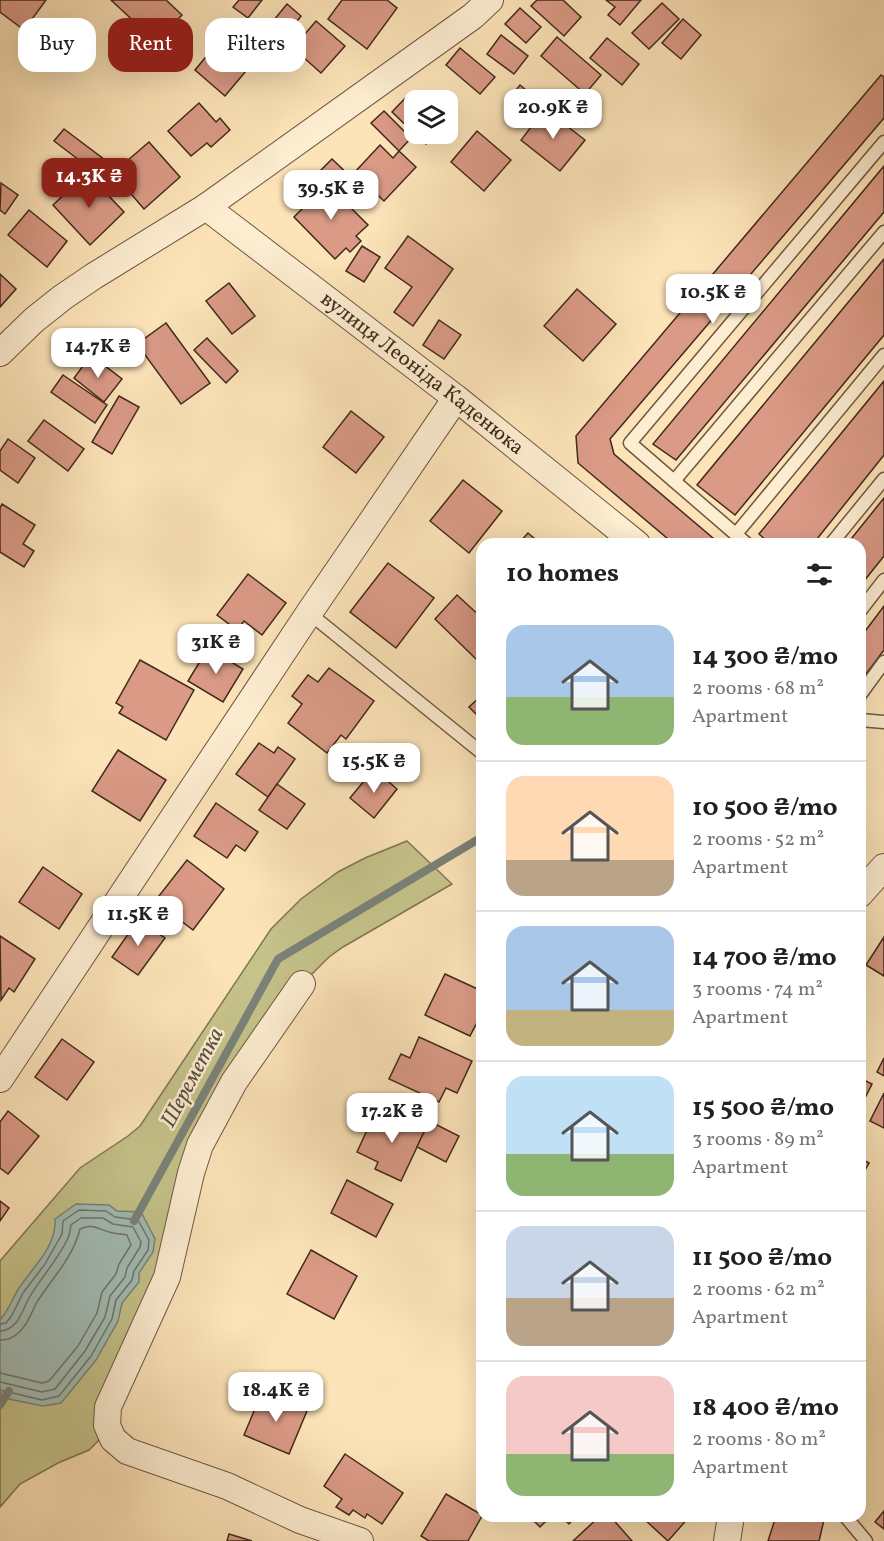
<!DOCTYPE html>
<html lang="en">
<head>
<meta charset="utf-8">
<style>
  body { margin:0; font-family:Vollkorn,serif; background:#f6f6f6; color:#202124; height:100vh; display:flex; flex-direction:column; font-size:22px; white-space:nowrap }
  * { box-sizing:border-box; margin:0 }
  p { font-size:20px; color:#757577 }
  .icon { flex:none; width:33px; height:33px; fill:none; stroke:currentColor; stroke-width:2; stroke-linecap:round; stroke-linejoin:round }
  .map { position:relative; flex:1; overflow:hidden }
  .side { position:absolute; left:476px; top:538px; width:390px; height:984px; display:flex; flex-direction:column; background:#fff; border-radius:18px; box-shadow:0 6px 24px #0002 }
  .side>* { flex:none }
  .top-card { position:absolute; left:18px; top:18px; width:368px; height:54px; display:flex; gap:12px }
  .fabs { position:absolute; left:404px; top:90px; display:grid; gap:12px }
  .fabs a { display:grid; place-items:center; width:54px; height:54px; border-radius:12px; background:#fff; box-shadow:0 6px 24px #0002; font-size:30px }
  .price { position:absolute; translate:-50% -51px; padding:0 14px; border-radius:12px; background:#fff; color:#222; font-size:20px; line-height:39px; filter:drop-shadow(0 2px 3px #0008) }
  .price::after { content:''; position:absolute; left:50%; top:36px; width:18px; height:14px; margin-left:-9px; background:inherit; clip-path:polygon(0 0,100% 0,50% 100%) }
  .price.selected { background:#8f2418; color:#fff }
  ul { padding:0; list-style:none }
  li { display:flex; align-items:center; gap:18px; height:150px; padding:0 30px }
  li+li { border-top:2px solid #e0e0e0 }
  li span { display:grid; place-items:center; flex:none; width:168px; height:120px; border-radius:18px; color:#555 }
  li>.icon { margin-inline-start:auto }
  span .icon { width:72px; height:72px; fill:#fffc; stroke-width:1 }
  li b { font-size:26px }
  h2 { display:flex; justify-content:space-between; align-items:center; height:72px; padding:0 30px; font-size:26px }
  .tag { padding:0 21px; border-radius:18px; background:#fff; box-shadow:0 6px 24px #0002; font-size:21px; line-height:54px }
  .tag.selected { background:#8f2418; color:#fff }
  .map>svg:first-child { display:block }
  .green { fill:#c5c28a; stroke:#827653; stroke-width:1.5 }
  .water { fill:#a1bdb7; stroke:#7a8279; stroke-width:1.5 }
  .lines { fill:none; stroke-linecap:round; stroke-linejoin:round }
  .shore { stroke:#70746a; stroke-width:1.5 }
  .stream { stroke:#7a8279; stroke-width:8 }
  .building { fill:#da9a86; stroke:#402a1c; stroke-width:1.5 }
  .lane-casing { stroke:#6f5843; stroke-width:15 }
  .street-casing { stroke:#6f5843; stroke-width:28 }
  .lane { stroke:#fdedd1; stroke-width:12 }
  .street { stroke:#fdedd1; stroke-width:26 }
  .labels { text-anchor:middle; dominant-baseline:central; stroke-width:5; stroke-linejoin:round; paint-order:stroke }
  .street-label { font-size:21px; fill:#402a1c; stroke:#fdedd1 }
  .water-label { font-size:22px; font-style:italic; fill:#584f43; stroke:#fdedd1 }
</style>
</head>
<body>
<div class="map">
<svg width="884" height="1541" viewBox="0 0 884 1541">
  <rect width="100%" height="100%" fill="#fce3b8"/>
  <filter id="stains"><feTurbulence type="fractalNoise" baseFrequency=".00333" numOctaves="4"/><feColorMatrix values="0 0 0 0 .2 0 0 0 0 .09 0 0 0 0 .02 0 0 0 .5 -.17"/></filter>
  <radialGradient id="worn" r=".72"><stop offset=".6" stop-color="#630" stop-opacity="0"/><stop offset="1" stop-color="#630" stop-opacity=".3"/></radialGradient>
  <polygon class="green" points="407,841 452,884 343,947 329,957 302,984 234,1082 107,1425 98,1441 89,1450 58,1463 20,1484 0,1507 0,1261 80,1168 128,1136 140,1126 271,929 301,899 338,872 365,858"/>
  <path class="water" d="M76,1204L109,1205L117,1211L141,1212L155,1239L153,1252L139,1273V1282L122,1303L118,1321L96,1360L61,1403L43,1406L4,1398L0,1391V1320C9,1310 12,1299 19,1288C33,1267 57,1246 55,1219Z"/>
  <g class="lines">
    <g class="shore">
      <polyline points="0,1324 6,1323 12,1315 23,1293 45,1264 62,1234 63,1221 79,1210 106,1211 115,1217 138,1220 149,1240 148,1250 134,1271 132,1280 116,1300 112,1319 91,1356 59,1396 42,1400 0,1390"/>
      <path d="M0,1331C18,1330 22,1311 29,1298C41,1277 58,1260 68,1238C70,1234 70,1229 71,1225L81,1218H103L113,1224L133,1227L141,1242L140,1247L127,1268L125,1277L110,1296L105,1317L85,1351L55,1389L42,1392L0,1382"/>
      <path d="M0,1340C7,1340 12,1339 17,1334C28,1325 31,1313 37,1302C52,1278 73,1258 80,1229C92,1222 101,1231 113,1233C118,1234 123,1234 127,1235L131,1245L119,1264L116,1274L102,1292L97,1313L78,1346L49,1381L42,1383L0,1373"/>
    </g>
    <g class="stream">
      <polyline points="134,1221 278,959 482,837"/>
      <polyline points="0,1405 9,1391"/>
    </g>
  </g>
  <g class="building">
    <polygon points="0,0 46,0 24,30 0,12"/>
    <polygon points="111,0 166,0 182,15 156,42"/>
    <polygon points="239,0 262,0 248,18 233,7"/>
    <polygon points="342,0 387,0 397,8 367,49 328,19"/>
    <polygon points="537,0 563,0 581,17 564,36 531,6"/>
    <polygon points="606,0 641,0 620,25 608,15 615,7"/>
    <polygon points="662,3 679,19 649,49 632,33"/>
    <polygon points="287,4 301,16 280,43 265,31"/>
    <polygon points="520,8 541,27 526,43 505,24"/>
    <polygon points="683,19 701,35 681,59 662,43"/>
    <polygon points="316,21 345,46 321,73 293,48"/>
    <polygon points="501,35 528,56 514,74 487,54"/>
    <polygon points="241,37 261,53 225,96 195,70 219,41 230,51"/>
    <polygon points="557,37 601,75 585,94 541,56"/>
    <polygon points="607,38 639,64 622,85 590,58"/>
    <polygon points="460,48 495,77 480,94 446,65"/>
    <polygon points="881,75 884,77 884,118 610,439 614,454 720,544 674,544 578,463 576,436"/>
    <polygon points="520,85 544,105 531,122 506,103"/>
    <polygon points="410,93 417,100 414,100 414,133 392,112"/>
    <polygon points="199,103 216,122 220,118 230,130 211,147 207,143 191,156 168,131"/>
    <polygon points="545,109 585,140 560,171 521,140"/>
    <polygon points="384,111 411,138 399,151 371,123"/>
    <polygon points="64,129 109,163 100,176 54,141"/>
    <polygon points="477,131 511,160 484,191 451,162"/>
    <polygon points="415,134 436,134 426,144"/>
    <polygon points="149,142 180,177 144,209 113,173"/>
    <polygon points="380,145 393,158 399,151 416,167 384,201 354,173"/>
    <polygon points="332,159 353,179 339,192 319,172"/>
    <polygon points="884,166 884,212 676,460 653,444"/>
    <polygon points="87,173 124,212 90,245 53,205"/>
    <polygon points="1,183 18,195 5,214 0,210"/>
    <polygon points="326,183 368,225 356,236 361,241 350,252 346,248 335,259 294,217 304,207 299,201 310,191 314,195"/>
    <polygon points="29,210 67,241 47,267 8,235"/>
    <polygon points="408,236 453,269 413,326 394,312 412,287 385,268"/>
    <polygon points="362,246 380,257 364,282 346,271"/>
    <polygon points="884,259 884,335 735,515 697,485"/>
    <polygon points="0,274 16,289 0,307"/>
    <polygon points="229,283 255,316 232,334 206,301"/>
    <polygon points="577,289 616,324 583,361 544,326"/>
    <polygon points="439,320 461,335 444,359 423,345"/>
    <polygon points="166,323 210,383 181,404 137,344"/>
    <polygon points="207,338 238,371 226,383 194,350"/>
    <polygon points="91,355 122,379 104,402 74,378"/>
    <polygon points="63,375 107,405 95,423 51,392"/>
    <polygon points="884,381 884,455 813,544 770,544 759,534"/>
    <polygon points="119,396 139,407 112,454 92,442"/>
    <polygon points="351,411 384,437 356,473 323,447"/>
    <polygon points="44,420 84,449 68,471 28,441"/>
    <polygon points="8,439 35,458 18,483 0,470 0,451"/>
    <polygon points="463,480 502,511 469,553 430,521"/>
    <polygon points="884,498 884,556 860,586 860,544 847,544"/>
    <polygon points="2,504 35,525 23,544 34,551 24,567 0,552 0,508"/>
    <polygon points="528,533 541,544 518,544"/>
    <polygon points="388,563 434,598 396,648 350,612"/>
    <polygon points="248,574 286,603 262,635 244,621 237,630 217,615"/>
    <polygon points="457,595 482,618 482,653 476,659 435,619"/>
    <polygon points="884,606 884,650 860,682 860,638"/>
    <polygon points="208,648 243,669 223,702 188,681"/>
    <polygon points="140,660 194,690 166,740 119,713 123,707 116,703"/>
    <polygon points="329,668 374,701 346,739 341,735 327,753 288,723 302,704 292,696 308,675 318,682"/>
    <polygon points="482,695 482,720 469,707"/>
    <polygon points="259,743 274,753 278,747 295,759 268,797 236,774"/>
    <polygon points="118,750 166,780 140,821 92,791"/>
    <polygon points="374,769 397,789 374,818 350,798"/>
    <polygon points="277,784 305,804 287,829 259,810"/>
    <polygon points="216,803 258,832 245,851 236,845 227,858 194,836"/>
    <polygon points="187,860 224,889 193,930 155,901"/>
    <polygon points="43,867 82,894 59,929 19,902"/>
    <polygon points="138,920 165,938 138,975 112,957"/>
    <polygon points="0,936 35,959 14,992 9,988 1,1000"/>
    <polygon points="884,937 884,976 866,965"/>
    <polygon points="445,974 482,991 482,1013 470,1036 425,1015"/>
    <polygon points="419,1037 472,1061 457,1093 446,1088 439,1102 389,1079 401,1054 410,1058"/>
    <polygon points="62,1039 94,1062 67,1100 35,1077"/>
    <polygon points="884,1058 884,1076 877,1072"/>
    <polygon points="860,1078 872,1084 860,1108"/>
    <polygon points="884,1093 884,1128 870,1121"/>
    <polygon points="389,1110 426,1128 401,1181 375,1169 378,1162 357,1152 369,1126 379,1130"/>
    <polygon points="8,1111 39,1136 8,1174 0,1168 0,1122"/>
    <polygon points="429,1121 459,1136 446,1162 417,1147"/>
    <polygon points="860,1158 869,1163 860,1179"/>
    <polygon points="347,1180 393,1204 376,1237 331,1213"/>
    <polygon points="0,1201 9,1208 0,1221"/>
    <polygon points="311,1250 357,1276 334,1319 287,1294"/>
    <polygon points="262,1392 307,1411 289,1454 244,1435"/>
    <polygon points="345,1454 403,1493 382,1524 367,1514 365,1518 353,1510 349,1515 336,1507 342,1499 324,1486"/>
    <polygon points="446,1494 482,1515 482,1516 468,1541 429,1541 421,1536"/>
    <polygon points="884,1511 884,1529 875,1522"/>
    <polygon points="529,1516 551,1516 540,1527"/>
    <polygon points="561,1516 576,1516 569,1524"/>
    <polygon points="600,1516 610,1516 632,1541 573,1541"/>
    <polygon points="646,1516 690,1516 668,1541 644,1519"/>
    <polygon points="776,1516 811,1516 824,1520 819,1541 768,1541"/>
    <polygon points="229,1534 252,1541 227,1541"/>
  </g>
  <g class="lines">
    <defs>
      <g id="lane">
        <polyline points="674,481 884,232"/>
        <polyline points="736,534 884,355"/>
        <polyline points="747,544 630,443 884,142"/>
        <polyline points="831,544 884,479"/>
        <polyline points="860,611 884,580"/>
        <polyline points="309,613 482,753"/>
        <polyline points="860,695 884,662"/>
        <polyline points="860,720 884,722"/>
        <polyline points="845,1516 866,1541"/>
      </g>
      <g id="street">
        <path id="s1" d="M206,207L456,398L637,544"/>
        <polyline points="0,353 34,320 63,297 94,276 206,207 473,16 490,0"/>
        <polyline points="860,894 884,867"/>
        <polyline points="302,984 234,1082 200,1145 191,1173 167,1277 108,1407 107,1425 113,1439 127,1451 227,1486 300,1520 360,1541"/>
        <polyline points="0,1079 309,613 456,398"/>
        <polyline points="727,1541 731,1516"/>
      </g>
    </defs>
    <use href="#lane" class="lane-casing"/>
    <use href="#street" class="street-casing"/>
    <use href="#lane" class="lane"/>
    <use href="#street" class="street"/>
  </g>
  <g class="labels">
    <g class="street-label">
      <text stroke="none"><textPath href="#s1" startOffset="273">вулиця Леоніда Каденюка</textPath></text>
    </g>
    <g class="water-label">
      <text transform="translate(193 1078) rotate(-62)">Шереметка</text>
    </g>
  </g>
  <rect width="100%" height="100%" filter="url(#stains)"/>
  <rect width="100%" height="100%" fill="url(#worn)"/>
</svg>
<div class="fabs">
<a><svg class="icon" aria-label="layers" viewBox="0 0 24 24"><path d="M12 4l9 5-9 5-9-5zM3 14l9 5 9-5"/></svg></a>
</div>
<b class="price" style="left:553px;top:140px">20.9K ₴</b>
<b class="price selected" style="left:89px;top:209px">14.3K ₴</b>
<b class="price" style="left:331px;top:221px">39.5K ₴</b>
<b class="price" style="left:713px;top:325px">10.5K ₴</b>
<b class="price" style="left:98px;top:379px">14.7K ₴</b>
<b class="price" style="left:216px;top:675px">31K ₴</b>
<b class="price" style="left:374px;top:794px">15.5K ₴</b>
<b class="price" style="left:138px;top:947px">11.5K ₴</b>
<b class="price" style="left:392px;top:1144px">17.2K ₴</b>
<b class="price" style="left:276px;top:1423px">18.4K ₴</b>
<div class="top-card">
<a class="tag">Buy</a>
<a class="tag selected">Rent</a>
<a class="tag">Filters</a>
</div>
<section class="side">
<h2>10 homes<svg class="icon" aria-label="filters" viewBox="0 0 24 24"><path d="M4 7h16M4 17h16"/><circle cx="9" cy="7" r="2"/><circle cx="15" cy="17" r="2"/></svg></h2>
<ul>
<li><span style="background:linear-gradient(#a9c7e8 60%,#8fb573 0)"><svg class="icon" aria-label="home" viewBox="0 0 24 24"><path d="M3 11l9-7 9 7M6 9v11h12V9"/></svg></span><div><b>14 300 ₴/mo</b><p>2 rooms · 68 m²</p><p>Apartment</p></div></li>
<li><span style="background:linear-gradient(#ffd9b3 70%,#b9a48a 0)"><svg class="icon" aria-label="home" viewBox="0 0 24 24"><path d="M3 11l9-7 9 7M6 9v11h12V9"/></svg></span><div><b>10 500 ₴/mo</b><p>2 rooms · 52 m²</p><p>Apartment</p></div></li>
<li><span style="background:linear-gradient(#a9c7e8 70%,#c2b280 0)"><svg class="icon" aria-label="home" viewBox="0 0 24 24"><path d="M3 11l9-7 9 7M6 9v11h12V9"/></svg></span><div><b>14 700 ₴/mo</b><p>3 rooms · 74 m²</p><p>Apartment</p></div></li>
<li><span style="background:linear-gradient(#bfe0f5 65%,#8fb573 0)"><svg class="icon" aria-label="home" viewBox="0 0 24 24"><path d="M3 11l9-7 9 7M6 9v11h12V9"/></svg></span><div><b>15 500 ₴/mo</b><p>3 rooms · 89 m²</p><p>Apartment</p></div></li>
<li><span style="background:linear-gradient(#c9d6e8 60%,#b9a48a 0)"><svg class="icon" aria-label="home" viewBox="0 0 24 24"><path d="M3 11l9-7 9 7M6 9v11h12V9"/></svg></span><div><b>11 500 ₴/mo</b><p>2 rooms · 62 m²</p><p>Apartment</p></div></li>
<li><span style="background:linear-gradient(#f6c9c9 65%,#8fb573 0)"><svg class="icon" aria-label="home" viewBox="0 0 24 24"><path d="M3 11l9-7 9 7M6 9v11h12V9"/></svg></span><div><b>18 400 ₴/mo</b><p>2 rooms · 80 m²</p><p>Apartment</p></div></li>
</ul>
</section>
</div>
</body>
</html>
